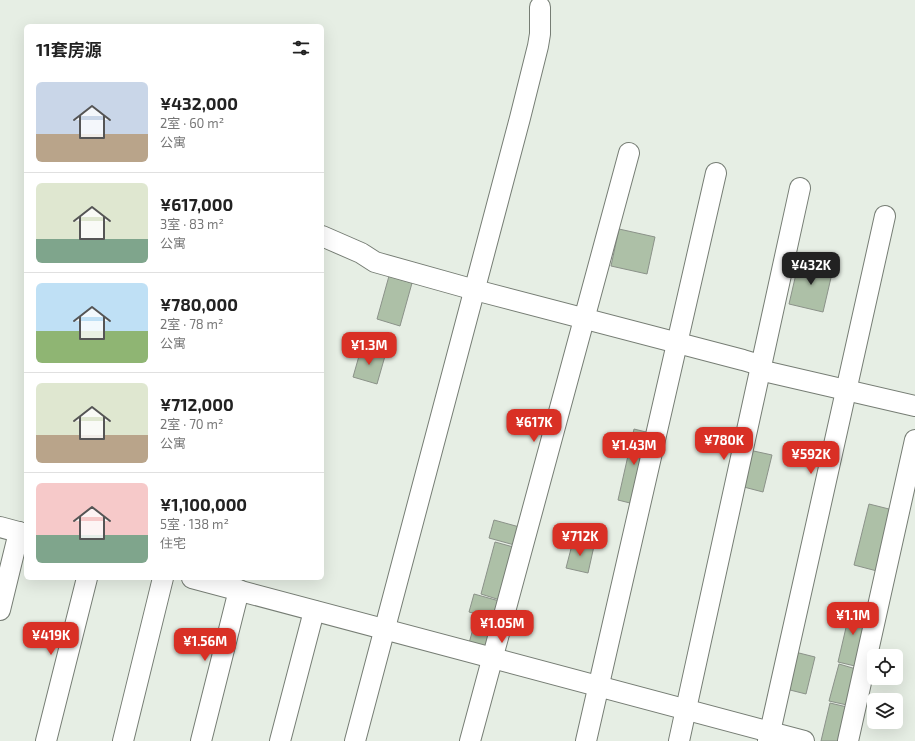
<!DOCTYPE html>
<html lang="zh">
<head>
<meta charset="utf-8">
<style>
  body { margin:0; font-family:"Exo 2","Noto Sans SC",sans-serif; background:#f6f6f6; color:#222; height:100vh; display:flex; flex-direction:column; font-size:15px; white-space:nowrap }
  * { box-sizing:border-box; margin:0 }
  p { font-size:13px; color:#767676 }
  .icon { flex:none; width:22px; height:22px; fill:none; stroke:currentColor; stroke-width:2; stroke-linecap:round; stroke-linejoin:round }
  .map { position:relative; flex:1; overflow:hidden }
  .details { position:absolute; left:24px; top:24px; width:300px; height:556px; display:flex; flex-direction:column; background:#fff; border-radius:6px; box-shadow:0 4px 16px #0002 }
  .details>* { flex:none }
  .tools { position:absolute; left:867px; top:649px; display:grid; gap:8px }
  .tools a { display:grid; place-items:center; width:36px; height:36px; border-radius:6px; background:#fff; box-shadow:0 4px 16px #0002; font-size:20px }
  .price { position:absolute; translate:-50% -34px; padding:0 9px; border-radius:8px; background:#d93025; color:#fff; font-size:13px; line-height:26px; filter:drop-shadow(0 1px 2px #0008) }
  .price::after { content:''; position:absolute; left:50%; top:24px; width:12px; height:9px; margin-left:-6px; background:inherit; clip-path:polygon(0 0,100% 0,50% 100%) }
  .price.selected { background:#222; color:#fff }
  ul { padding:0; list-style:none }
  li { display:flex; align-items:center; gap:12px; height:100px; padding:0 12px }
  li+li { border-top:1px solid #e0e0e0 }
  li span { display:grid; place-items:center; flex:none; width:112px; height:80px; border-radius:6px; color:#555 }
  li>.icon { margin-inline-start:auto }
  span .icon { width:48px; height:48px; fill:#fffc; stroke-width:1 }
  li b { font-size:17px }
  h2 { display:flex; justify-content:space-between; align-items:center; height:48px; padding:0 12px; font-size:17px }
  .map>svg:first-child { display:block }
  .building { fill:#adc0a7; stroke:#8b9289 }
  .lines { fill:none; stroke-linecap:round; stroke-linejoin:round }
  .minor-casing { stroke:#767d74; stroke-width:22 }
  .minor { stroke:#fff; stroke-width:20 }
</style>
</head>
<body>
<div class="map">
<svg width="915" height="741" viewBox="0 0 915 741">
  <rect width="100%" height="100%" fill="#e6eee4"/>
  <g class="building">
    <polygon points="619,229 655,237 647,274 611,266"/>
    <polygon points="799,261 833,269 823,312 789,304"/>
    <polygon points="389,276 412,283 400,326 377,319"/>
    <polygon points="361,349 385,356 377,384 353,377"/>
    <polygon points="634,429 650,433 634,504 618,500"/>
    <polygon points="749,450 772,455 763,492 740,486"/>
    <polygon points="869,504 893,510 877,571 854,565"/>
    <polygon points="494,520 523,528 518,546 489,538"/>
    <polygon points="573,541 594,546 588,573 566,568"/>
    <polygon points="495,542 517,548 503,601 481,594"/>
    <polygon points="474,594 503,602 498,620 469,612"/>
    <polygon points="851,606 868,610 855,666 838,662"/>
    <polygon points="477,614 498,620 489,653 468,647"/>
    <polygon points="795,652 815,657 806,694 786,689"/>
    <polygon points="839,664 856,669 847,705 829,701"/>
    <polygon points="830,703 847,707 839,741 821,741"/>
  </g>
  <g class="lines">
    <defs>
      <g id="minor">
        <polyline points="322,236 361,253 375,262 475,290 743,360 753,363 768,372 915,406"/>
        <polyline points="0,527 26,534"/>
        <polyline points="192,578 804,741"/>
        <polyline points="0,610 19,532"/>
        <polyline points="46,741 87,578"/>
        <polyline points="123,741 163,578"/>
        <polyline points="201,741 239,590"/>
        <polyline points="280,741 314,611"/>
        <polyline points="355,741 520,118 538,46 540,34 540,7"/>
        <polyline points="470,741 629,153"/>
        <polyline points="586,741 716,173"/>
        <polyline points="679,741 800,188"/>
        <polyline points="768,741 885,216"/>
        <polyline points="848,741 915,440"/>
      </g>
    </defs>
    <use href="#minor" class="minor-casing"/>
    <use href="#minor" class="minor"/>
  </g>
</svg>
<div class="tools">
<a><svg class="icon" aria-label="locate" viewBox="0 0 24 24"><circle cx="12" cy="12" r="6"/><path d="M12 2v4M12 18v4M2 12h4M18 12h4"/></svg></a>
<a><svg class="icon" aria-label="layers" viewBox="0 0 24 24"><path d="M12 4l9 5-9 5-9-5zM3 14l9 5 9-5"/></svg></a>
</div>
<b class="price selected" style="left:811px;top:286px">¥432K</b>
<b class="price" style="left:369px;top:366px">¥1.3M</b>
<b class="price" style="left:534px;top:443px">¥617K</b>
<b class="price" style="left:724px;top:461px">¥780K</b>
<b class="price" style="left:634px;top:466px">¥1.43M</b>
<b class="price" style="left:811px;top:475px">¥592K</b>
<b class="price" style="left:580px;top:557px">¥712K</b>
<b class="price" style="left:853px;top:636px">¥1.1M</b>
<b class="price" style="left:502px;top:644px">¥1.05M</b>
<b class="price" style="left:51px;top:656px">¥419K</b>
<b class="price" style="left:205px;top:662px">¥1.56M</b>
<section class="details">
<h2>11套房源<svg class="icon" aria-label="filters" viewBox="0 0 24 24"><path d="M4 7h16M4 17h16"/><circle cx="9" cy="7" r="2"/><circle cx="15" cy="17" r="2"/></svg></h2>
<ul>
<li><span style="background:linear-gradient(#c9d6e8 65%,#b9a48a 0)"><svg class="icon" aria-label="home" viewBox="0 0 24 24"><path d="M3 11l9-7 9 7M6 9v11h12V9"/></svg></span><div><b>¥432,000</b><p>2室 · 60 m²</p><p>公寓</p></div></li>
<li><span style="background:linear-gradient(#dfe7d0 70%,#7fa58c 0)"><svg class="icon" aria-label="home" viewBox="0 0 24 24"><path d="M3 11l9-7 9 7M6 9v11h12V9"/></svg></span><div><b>¥617,000</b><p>3室 · 83 m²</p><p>公寓</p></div></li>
<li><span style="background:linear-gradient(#bfe0f5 60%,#8fb573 0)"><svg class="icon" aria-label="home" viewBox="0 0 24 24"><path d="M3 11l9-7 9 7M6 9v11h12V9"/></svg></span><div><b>¥780,000</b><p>2室 · 78 m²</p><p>公寓</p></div></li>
<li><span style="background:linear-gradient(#dfe7d0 65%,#b9a48a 0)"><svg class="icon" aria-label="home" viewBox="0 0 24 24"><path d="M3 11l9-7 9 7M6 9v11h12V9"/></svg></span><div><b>¥712,000</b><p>2室 · 70 m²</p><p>公寓</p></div></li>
<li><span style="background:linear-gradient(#f6c9c9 65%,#7fa58c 0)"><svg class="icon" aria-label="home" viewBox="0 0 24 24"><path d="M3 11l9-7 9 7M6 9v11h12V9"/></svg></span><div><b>¥1,100,000</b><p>5室 · 138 m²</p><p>住宅</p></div></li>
</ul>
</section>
</div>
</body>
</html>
